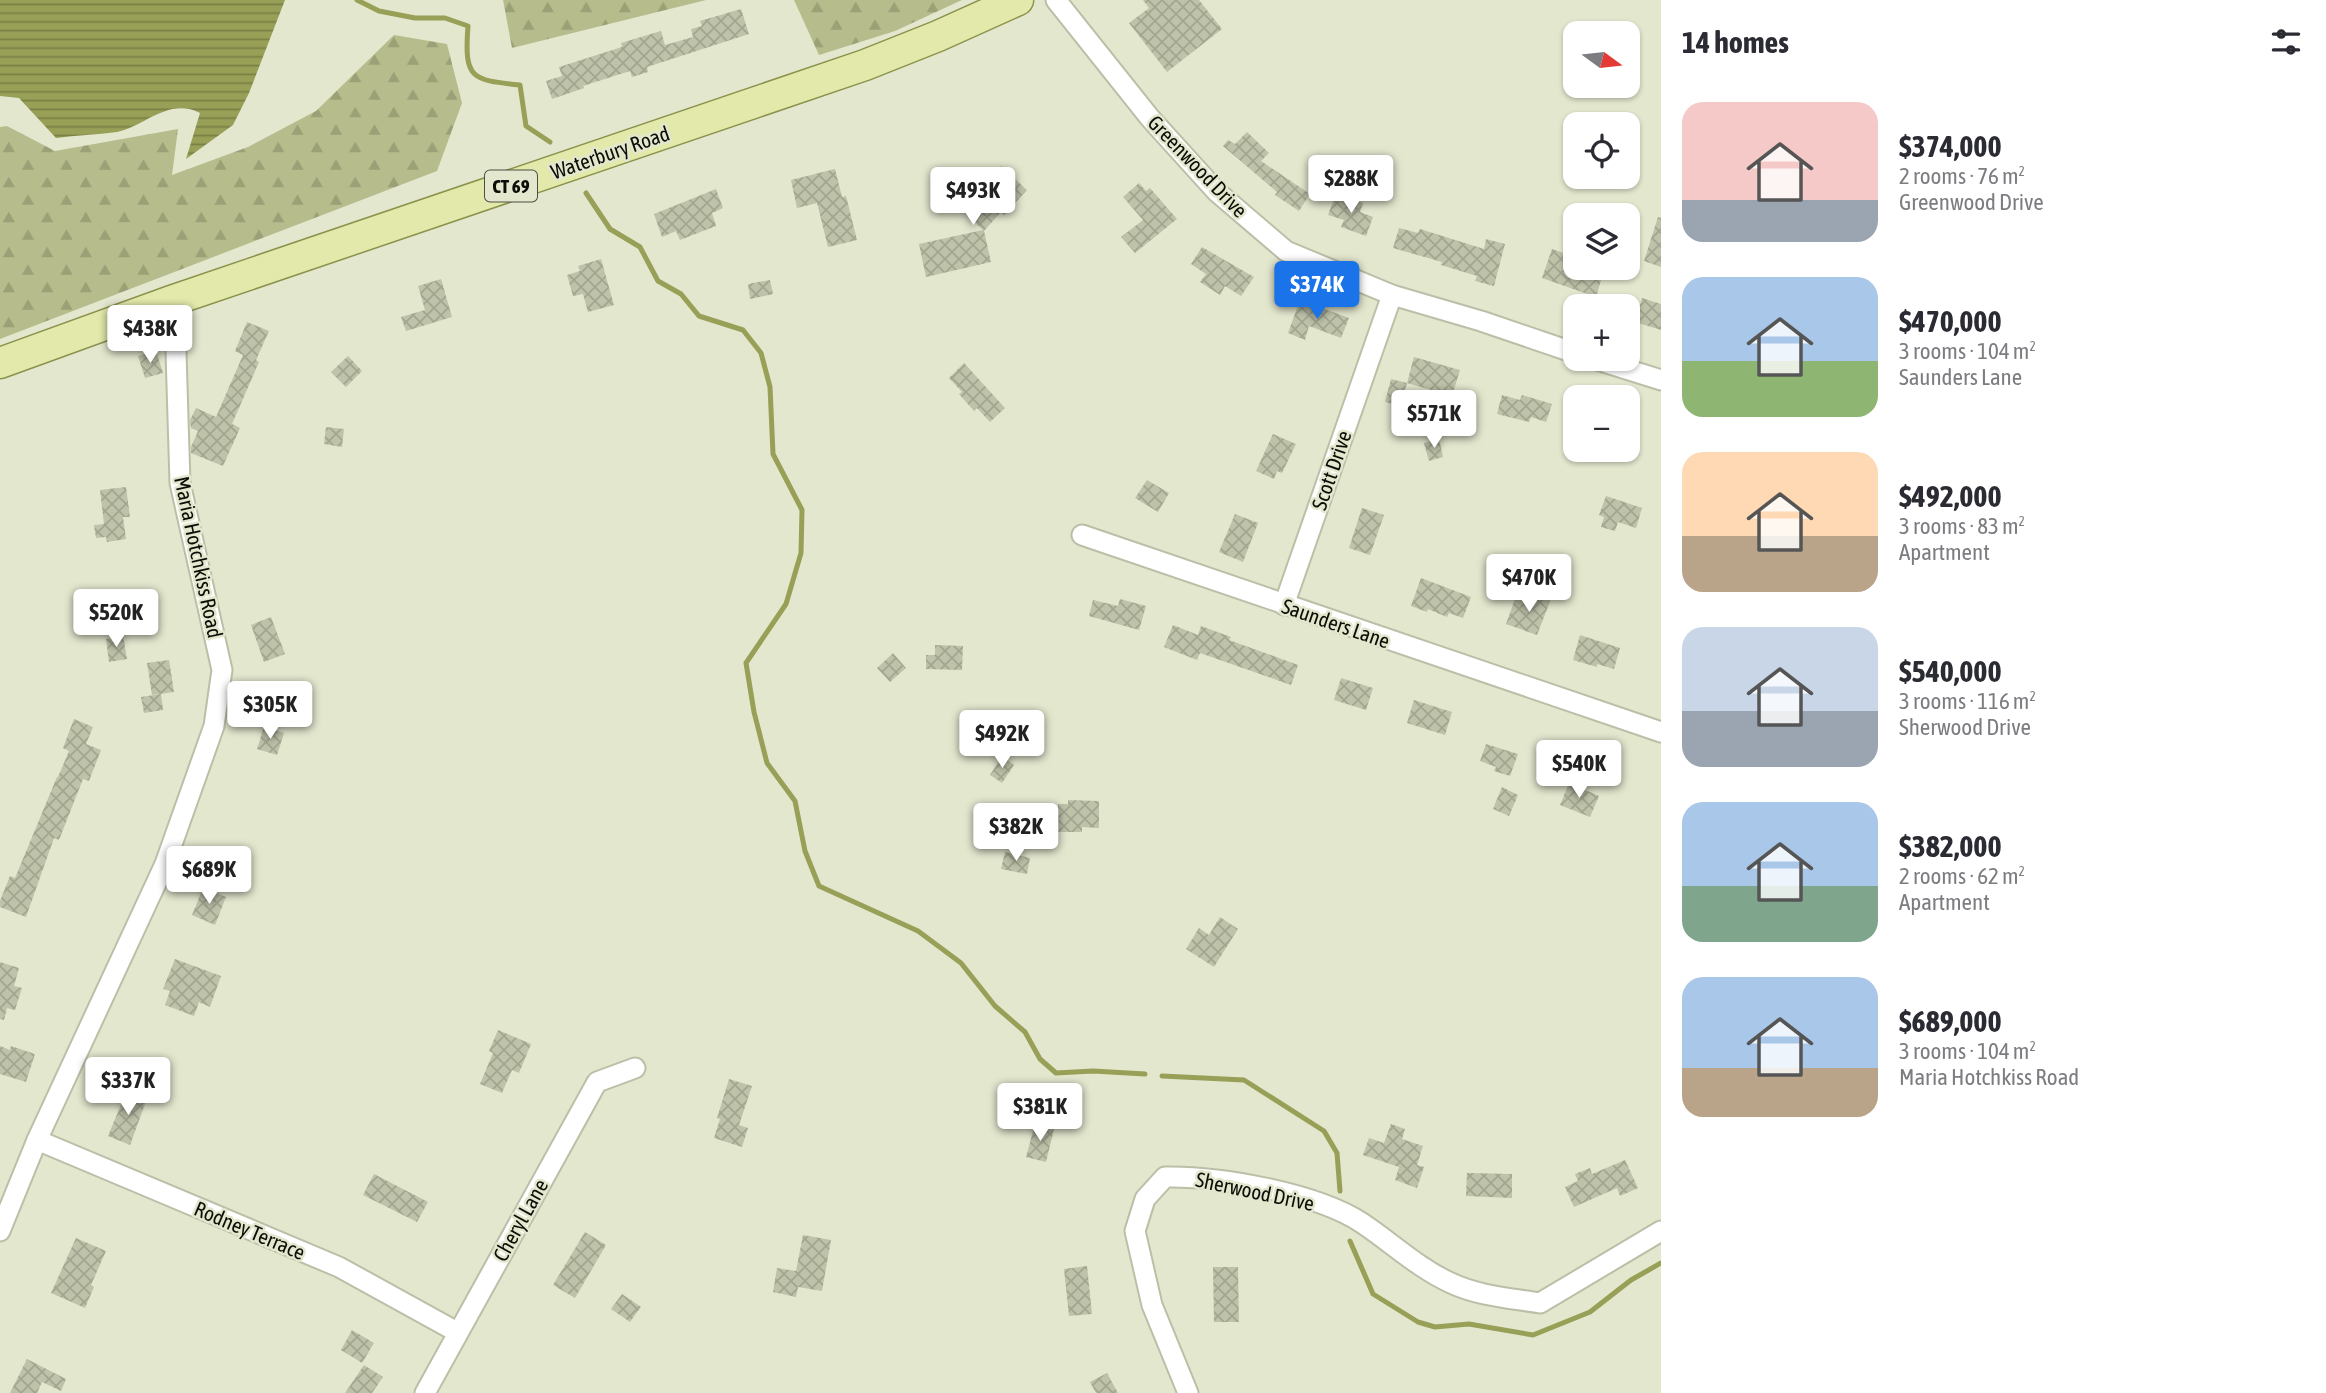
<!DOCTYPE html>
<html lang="en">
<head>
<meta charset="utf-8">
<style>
  body { margin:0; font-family:"Asap Condensed",sans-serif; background:#f7f7f7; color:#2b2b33; height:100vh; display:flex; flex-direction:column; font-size:26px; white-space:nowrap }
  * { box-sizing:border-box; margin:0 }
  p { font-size:23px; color:#7c7c81 }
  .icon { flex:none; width:38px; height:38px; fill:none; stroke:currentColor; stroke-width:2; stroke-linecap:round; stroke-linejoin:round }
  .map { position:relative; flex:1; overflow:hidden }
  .sheet { display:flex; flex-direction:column; background:#fff; width:665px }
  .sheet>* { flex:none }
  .needle { width:46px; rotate:105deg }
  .fabs { position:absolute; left:1563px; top:21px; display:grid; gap:14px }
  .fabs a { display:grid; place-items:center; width:77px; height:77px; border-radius:14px; background:#fff; box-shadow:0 2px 5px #0004; font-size:35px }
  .price { position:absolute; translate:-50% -60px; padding:0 16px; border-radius:7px; background:#fff; color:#222; font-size:23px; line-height:46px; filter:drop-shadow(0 2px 4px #0008) }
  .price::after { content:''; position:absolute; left:50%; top:42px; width:21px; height:16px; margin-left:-10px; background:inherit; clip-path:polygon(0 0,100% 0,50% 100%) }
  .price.active { background:#1a73e8; color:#fff }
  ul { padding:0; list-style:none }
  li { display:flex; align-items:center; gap:21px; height:175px; padding:0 21px }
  li span { display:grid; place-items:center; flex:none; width:196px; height:140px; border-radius:21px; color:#555 }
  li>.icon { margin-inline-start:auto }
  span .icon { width:84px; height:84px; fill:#fffc; stroke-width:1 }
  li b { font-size:30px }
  h2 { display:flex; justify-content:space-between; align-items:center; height:84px; padding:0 21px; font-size:30px }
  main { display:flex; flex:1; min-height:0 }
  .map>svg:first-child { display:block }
  .forest { fill:url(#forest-firs) }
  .water { fill:url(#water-rules) }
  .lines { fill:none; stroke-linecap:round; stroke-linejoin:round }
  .stream { stroke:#989f56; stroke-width:5 }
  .building { fill:url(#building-cross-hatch) }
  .minor-casing { stroke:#bcbfa7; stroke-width:23 }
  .primary-casing { stroke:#8b924c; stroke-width:33 }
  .minor { stroke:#fff; stroke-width:19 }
  .primary { stroke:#e3e9aa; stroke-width:30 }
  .labels { text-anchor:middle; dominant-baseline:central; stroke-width:5; stroke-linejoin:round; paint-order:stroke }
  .shield { fill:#e3e7ce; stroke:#4c4e42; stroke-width:2 }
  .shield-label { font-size:19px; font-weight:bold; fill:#0c0d06 }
  .street-label { font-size:21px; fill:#0c0d06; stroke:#e3e7ce }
</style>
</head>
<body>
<main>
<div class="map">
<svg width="1661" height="1393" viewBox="0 0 1661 1393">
  <defs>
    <pattern id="forest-firs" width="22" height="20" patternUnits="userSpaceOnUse" patternTransform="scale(1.75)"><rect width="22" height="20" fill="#b6bc8b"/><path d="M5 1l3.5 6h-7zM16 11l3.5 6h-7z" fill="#9ba076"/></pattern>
    <pattern id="water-rules" width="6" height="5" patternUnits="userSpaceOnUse" patternTransform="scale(1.75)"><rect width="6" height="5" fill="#989f56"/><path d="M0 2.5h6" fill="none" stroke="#7a8045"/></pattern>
    <pattern id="building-cross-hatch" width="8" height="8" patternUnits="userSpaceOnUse" patternTransform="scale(1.75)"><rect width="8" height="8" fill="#bec2a9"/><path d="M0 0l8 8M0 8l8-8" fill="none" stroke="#a2a690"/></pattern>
  </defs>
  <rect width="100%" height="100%" fill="#e3e7ce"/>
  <g class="forest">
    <polygon points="503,0 706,0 512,48"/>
    <polygon points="794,0 962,0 895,31 819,55"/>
    <polygon points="394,35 447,44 462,103 437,171 0,339 0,127 7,126 55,151 178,129 172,175 248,147 316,111"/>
  </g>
  <path class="water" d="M0,0H285L249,93L233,125L186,159L200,113C168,97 144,127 117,132C97,135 76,135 56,138L19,98L0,96Z"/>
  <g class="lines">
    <g class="stream">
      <path d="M357,0L379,11L415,18H445L468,26C464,79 471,80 520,85L526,126L550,142"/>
      <polyline points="586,193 610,229 640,247 658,281 681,294 699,316 743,330 761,353 770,387 773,454 802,510 801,553 786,604 746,663 754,712 767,763 795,801 805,851 819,886 918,931 961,963 995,1006 1025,1032 1040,1059 1056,1073 1093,1071 1145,1074"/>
      <polyline points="1162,1076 1244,1080 1324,1131 1337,1153 1340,1191"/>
      <polyline points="1350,1241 1373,1294 1418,1322 1435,1327 1469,1324 1533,1335 1590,1312 1631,1280 1661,1263"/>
    </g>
  </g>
  <g class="building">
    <polygon points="1143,0 1199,0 1222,29 1167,72 1129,23 1149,8"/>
    <polygon points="741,9 749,34 647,67 648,72 632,77 630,71 583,86 584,88 552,99 546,81 562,76 559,67 622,47 621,43 661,31 665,45 693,37 691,29 702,26 700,21"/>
    <polygon points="1247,132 1269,153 1261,161 1310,194 1299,211 1275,195 1277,192 1223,146 1228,140 1235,144"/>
    <polygon points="1001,166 1027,190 1004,215 1001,212 984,231 991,262 926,277 919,244 983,230 960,209"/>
    <polygon points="835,169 842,197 846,196 857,240 828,247 817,203 797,208 791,180"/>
    <polygon points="1139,183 1146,191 1150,188 1177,219 1135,253 1121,237 1143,220 1123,197"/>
    <polygon points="716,189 723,208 712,213 716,226 680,240 676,231 662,237 654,214"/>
    <polygon points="1335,196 1342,199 1343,196 1363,203 1360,212 1373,217 1366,236 1341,227 1344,220 1328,215"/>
    <polygon points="1658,217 1661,218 1661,267 1644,261"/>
    <polygon points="1399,228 1418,233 1420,229 1484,249 1486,239 1505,244 1494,286 1475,281 1477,276 1441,265 1442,262 1393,248"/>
    <polygon points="1202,247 1254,277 1241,296 1225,286 1220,295 1200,282 1206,274 1191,264"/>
    <polygon points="1552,249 1575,257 1575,268 1602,277 1596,297 1542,278"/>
    <polygon points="601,259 614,305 588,312 583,294 573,296 567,275 580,271 578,266"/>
    <polygon points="441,279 452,317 406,331 401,317 425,310 418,286"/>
    <polygon points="770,280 773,294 750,299 748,284"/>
    <polygon points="1642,298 1661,304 1661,330 1635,322"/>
    <polygon points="1300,300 1349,318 1341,338 1309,326 1305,340 1288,333"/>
    <polygon points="247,322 269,331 256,360 259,362 232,424 240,428 223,466 191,453 191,447 198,431 191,428 190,420 196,408 216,417 243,355 235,351"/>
    <polygon points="156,351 163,373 145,378 138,356"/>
    <polygon points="348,356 362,371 346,387 331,372"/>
    <polygon points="1414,357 1460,370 1452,396 1407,383 1401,406 1385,402 1391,379 1407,383"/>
    <polygon points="964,363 1005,408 990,422 977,408 974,411 959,394 962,392 949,378"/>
    <polygon points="1502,395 1520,400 1522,395 1552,404 1546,422 1531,417 1529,422 1497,414"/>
    <polygon points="326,427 344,429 342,447 324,444"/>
    <polygon points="1273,434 1296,444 1282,473 1277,471 1274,479 1256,471"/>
    <polygon points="1439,439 1443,457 1429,461 1424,443"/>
    <polygon points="1147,480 1169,493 1158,512 1135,498"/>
    <polygon points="126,487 130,517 123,517 126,539 107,542 106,537 96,538 94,525 104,524 100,490"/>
    <polygon points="1606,496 1642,508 1636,528 1618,522 1615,531 1601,527 1604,517 1599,515"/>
    <polygon points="1362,508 1384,515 1370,555 1349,548"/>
    <polygon points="1235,514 1258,523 1243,562 1219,552"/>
    <polygon points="1421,578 1471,597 1463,618 1449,613 1447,617 1428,609 1427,612 1411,606"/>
    <polygon points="1537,594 1551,599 1537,635 1506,624 1516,596 1534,603"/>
    <polygon points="1120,599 1146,606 1139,630 1089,616 1093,600 1118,606"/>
    <polygon points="271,617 285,654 264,662 251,625"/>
    <polygon points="1173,625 1198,635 1201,626 1231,637 1229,640 1298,665 1291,685 1200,653 1197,660 1164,647"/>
    <polygon points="1580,635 1620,648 1614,669 1597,664 1597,667 1573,660"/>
    <polygon points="123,636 127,659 109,662 106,639"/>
    <polygon points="935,645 963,646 962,670 926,669 926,655 935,655"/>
    <polygon points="893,653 906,668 890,682 877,668"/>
    <polygon points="169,660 174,692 152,695 147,663"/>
    <polygon points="1341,678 1373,688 1366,710 1334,700"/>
    <polygon points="161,694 163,710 144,713 141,697"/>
    <polygon points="1414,700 1452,712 1445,735 1407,723"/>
    <polygon points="74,719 93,727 86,744 101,750 89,781 83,779 59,840 54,838 26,917 0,907 0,901 10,876 15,878 57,777 58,777 69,751 63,748"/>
    <polygon points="264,727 284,733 277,755 257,749"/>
    <polygon points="1486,744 1518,754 1510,776 1494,771 1496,767 1480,761"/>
    <polygon points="1002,756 1014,765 1002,783 990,775"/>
    <polygon points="1569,783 1599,796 1590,817 1560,805"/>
    <polygon points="1502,787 1518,795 1509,816 1493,809"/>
    <polygon points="1068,800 1099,801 1099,828 1082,827 1082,832 1058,832 1058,804 1068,804"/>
    <polygon points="1005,852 1030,858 1027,874 1001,869"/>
    <polygon points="203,888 226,897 215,925 192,915"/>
    <polygon points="1220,917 1238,929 1214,967 1186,949 1199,928 1209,935"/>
    <polygon points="175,959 221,976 210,1007 199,1002 194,1016 165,1005 170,991 163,989"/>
    <polygon points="0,962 19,968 14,986 22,988 15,1010 7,1008 4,1020 0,1019"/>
    <polygon points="498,1030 531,1044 519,1073 512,1070 502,1093 480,1084 493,1053 489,1051"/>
    <polygon points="0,1046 10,1050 11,1046 35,1054 26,1082 0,1074"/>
    <polygon points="729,1079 752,1086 739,1125 748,1128 742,1147 714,1138 720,1119 717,1118"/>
    <polygon points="128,1088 148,1096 130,1145 108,1136"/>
    <polygon points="1035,1124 1054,1129 1046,1162 1026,1157"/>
    <polygon points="1391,1124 1405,1129 1402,1139 1423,1146 1417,1165 1424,1167 1417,1188 1395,1180 1399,1167 1363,1155 1369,1138 1384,1143"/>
    <polygon points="1625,1160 1638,1188 1620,1196 1617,1188 1574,1207 1565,1187 1578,1181 1575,1174 1590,1168 1592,1174"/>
    <polygon points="1467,1173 1512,1174 1512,1198 1466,1196"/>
    <polygon points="374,1174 428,1202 417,1222 363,1195"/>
    <polygon points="585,1232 606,1245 575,1298 553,1285"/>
    <polygon points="803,1235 831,1240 822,1291 798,1287 796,1297 773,1292 777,1268 796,1271"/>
    <polygon points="76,1238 106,1251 91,1285 94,1287 85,1308 51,1293"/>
    <polygon points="1087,1266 1092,1314 1069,1316 1064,1269"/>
    <polygon points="1213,1267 1238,1267 1239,1322 1214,1322"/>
    <polygon points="622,1294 641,1307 630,1322 611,1309"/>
    <polygon points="352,1330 374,1343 362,1363 341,1350"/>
    <polygon points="27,1359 66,1379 61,1391 42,1382 37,1393 10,1393"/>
    <polygon points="364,1365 383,1377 372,1393 345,1393"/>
    <polygon points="1107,1373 1118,1393 1096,1393 1090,1382"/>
  </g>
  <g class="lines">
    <defs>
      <g id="minor">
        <polyline points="1056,0 1150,118 1217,192 1286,251 1392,295 1481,321 1575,353"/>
        <polyline points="1594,359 1661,380"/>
        <polyline points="1082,535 1661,732"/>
        <polyline points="1284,605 1392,295"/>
        <polyline points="37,1140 339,1267 457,1332"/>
        <polyline points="0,1231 37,1140 165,864 214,726 222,670 180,483 175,320 171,301"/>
        <polyline points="425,1393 597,1082 635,1068"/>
        <path d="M1188,1393L1152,1305L1135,1231L1145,1199L1165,1177C1220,1176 1316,1193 1362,1223C1392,1243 1418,1268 1451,1283C1478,1296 1511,1298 1540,1303L1661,1231"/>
      </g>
      <polyline id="primary" points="0,363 171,301 865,65 938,36 1018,0"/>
    </defs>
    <use href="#minor" class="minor-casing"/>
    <use href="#primary" class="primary-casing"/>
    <use href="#minor" class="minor"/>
    <use href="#primary" class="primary"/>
  </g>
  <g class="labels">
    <rect class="shield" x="485" y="170.5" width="52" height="31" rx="5"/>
    <g class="shield-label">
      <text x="511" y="186">CT 69</text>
    </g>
    <g class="street-label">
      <text transform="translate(610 152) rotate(-19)">Waterbury Road</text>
      <text transform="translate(1198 166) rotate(46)">Greenwood Drive</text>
      <text transform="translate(1331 470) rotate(-71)">Scott Drive</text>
      <text transform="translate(199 557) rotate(78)">Maria Hotchkiss Road</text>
      <text transform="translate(1336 623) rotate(19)">Saunders Lane</text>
      <text transform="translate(1255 1191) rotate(12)">Sherwood Drive</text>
      <text transform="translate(520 1220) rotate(-61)">Cheryl Lane</text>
      <text transform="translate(250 1230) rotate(23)">Rodney Terrace</text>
    </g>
  </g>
</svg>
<div class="fabs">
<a><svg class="needle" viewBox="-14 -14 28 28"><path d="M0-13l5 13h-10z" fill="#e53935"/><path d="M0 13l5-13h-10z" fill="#7c7c81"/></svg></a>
<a><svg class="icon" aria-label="locate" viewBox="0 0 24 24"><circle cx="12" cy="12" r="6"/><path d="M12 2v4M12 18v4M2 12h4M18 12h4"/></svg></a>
<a><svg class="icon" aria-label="layers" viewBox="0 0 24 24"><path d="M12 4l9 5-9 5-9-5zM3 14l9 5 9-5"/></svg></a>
<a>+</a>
<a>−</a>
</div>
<b class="price" style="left:1351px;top:215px">$288K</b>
<b class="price" style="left:973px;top:227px">$493K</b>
<b class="price active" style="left:1317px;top:321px">$374K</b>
<b class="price" style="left:150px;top:365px">$438K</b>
<b class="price" style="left:1434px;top:450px">$571K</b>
<b class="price" style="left:1529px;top:614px">$470K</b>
<b class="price" style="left:116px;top:649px">$520K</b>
<b class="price" style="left:270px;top:741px">$305K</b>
<b class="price" style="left:1002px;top:770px">$492K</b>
<b class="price" style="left:1579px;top:800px">$540K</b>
<b class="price" style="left:1016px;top:863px">$382K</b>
<b class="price" style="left:209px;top:906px">$689K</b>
<b class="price" style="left:128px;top:1117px">$337K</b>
<b class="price" style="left:1040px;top:1143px">$381K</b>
</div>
<section class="sheet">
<h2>14 homes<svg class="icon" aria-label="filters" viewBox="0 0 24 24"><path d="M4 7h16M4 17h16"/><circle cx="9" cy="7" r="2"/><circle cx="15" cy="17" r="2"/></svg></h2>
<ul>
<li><span style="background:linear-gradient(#f6c9c9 70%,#9aa5b1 0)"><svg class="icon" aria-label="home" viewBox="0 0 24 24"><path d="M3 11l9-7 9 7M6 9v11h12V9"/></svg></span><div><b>$374,000</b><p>2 rooms · 76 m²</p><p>Greenwood Drive</p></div></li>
<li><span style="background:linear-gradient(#a9c7e8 60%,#8fb573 0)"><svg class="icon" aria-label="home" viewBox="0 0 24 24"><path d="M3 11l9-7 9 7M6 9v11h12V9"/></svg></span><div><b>$470,000</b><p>3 rooms · 104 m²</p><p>Saunders Lane</p></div></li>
<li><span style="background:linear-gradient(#ffd9b3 60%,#b9a48a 0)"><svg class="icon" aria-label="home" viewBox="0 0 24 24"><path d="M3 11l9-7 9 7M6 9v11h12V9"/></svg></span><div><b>$492,000</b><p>3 rooms · 83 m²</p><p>Apartment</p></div></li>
<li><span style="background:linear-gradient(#c9d6e8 60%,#9aa5b1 0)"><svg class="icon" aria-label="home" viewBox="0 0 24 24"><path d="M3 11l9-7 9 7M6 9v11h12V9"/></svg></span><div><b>$540,000</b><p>3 rooms · 116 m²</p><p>Sherwood Drive</p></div></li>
<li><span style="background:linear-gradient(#a9c7e8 60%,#7fa58c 0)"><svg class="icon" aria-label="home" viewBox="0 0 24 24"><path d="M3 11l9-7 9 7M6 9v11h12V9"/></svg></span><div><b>$382,000</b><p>2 rooms · 62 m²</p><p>Apartment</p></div></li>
<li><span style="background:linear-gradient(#a9c7e8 65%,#b9a48a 0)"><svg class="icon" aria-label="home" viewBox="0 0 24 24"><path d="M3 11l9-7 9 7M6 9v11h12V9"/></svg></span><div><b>$689,000</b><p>3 rooms · 104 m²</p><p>Maria Hotchkiss Road</p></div></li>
</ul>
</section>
</main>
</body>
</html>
